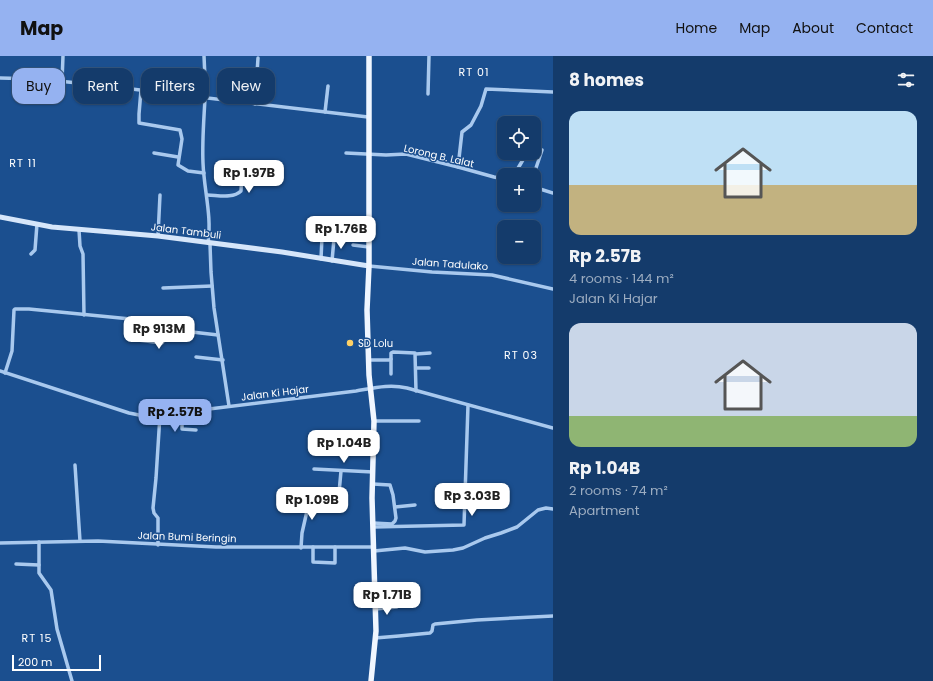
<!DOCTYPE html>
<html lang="en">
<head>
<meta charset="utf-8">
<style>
  body { margin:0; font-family:Poppins,sans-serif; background:#1d4271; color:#f1f3f6; height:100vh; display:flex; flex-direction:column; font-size:15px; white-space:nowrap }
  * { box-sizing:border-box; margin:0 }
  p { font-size:13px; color:#9dadc1 }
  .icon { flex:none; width:22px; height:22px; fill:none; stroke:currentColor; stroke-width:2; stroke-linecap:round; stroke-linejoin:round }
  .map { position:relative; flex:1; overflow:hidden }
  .panel { display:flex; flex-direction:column; background:#143b6b; width:380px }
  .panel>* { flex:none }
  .hud { position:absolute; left:12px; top:12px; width:380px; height:36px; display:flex; gap:8px }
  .fabs { position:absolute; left:497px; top:60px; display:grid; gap:8px }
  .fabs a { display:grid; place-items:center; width:44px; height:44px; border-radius:8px; background:#143b6b; box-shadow:0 1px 3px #0004,0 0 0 1px #33557e; font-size:20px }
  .scale { position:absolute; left:12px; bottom:10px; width:89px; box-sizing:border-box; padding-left:4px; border:2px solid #fff; border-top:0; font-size:11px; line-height:14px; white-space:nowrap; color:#fff; -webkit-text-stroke:3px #1b4f8f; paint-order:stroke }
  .price { position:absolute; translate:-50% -34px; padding:0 9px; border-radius:8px; background:#fff; color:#222; font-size:13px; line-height:26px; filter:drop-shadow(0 1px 2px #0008) }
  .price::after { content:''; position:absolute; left:50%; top:24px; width:12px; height:9px; margin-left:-6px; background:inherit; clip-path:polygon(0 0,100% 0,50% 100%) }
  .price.current { background:#95b2f1; color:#111 }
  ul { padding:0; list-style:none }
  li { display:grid; align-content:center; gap:8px; height:212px; padding:0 16px }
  li span { display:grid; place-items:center; height:124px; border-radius:12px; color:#555 }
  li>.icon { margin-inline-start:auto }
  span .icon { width:72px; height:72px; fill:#fffc; stroke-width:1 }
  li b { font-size:17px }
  h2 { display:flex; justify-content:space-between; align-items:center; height:48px; padding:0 16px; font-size:17px }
  .pill { padding:0 14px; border-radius:12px; background:#143b6b; box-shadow:0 1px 3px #0004,0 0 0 1px #33557e; font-size:14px; line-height:36px }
  .pill.current { background:#95b2f1; color:#111 }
  header { display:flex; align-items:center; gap:24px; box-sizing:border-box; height:56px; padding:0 20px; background:#95b2f1; color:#111 }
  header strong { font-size:19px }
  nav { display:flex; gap:22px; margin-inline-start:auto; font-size:14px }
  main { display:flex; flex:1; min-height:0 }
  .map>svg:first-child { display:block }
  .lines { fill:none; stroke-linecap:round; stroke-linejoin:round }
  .street { stroke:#a9c9ee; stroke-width:3.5 }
  .secondary { stroke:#d6e6fa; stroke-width:5 }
  .primary { stroke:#f0f6ff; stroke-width:5.5 }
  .poi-dot { fill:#ffd166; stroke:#1b4f8f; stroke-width:1.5 }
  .labels { text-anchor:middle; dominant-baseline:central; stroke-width:3; stroke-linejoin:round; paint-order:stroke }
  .street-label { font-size:10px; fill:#fff; stroke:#1b4f8f }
  .poi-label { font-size:10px; fill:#fff; stroke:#1b4f8f; text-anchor:start }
  .neighbourhood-label { font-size:11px; letter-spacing:1px; fill:#fff; stroke:#1b4f8f }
</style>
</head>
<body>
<header>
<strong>Map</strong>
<nav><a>Home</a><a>Map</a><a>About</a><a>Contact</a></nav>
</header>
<main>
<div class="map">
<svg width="553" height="625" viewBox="0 0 553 625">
  <rect width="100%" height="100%" fill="#1b4f8f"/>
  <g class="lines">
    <g class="street">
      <polyline points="0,22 38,23 98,29 368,61"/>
      <polyline points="62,25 63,0"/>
      <polyline points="141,34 139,58 139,67 180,74 182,83 178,109 188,115 204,117"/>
      <polyline points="428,38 429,0"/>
      <polyline points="203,41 205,22 204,0"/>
      <path d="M205,42C204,63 202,85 203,107C204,134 212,160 208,187"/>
      <polyline points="255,48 258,2"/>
      <polyline points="325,56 328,30"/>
      <polyline points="154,97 178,101"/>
      <polyline points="346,97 386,99 406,98 458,111 494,121 504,123"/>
      <polyline points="458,111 462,76 471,69 481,50 486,33 553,36"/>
      <polyline points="514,119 527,97"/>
      <polyline points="534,126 536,112 542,94"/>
      <polyline points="534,126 540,133 553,137"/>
      <path d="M207,139C217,139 233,143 241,135L242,115"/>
      <polyline points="79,174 80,190 83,198 84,259"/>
      <polyline points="158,180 160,139"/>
      <polyline points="210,188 211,216 214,252 229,350"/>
      <polyline points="353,189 369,191"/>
      <polyline points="31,198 35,194 37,168"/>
      <polyline points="321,203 322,181"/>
      <polyline points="332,205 334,183"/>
      <polyline points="369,210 432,216 492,219 553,233"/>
      <polyline points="163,232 212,230"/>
      <polyline points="130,283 162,287 165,283 166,273"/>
      <polyline points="416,298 430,297"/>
      <polyline points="196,301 223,304"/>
      <polyline points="391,303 391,318"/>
      <polyline points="368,304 389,304 391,303 391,297 393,296 415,297 416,335"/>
      <polyline points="416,312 429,312"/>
      <path d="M0,315L129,357L144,360L160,359L356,335C374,332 389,328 407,332L553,372"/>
      <polyline points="5,317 12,295 14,254 15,253 29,253 161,266 166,273 218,279"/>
      <polyline points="182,357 182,373 196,374"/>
      <polyline points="374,365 419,365"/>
      <polyline points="75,409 80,485"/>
      <polyline points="314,413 373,416"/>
      <polyline points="339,437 341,415"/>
      <polyline points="395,451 415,449"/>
      <polyline points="373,467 392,468 395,465 396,462 393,439 390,429 373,428"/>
      <polyline points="373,471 464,469 468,349"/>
      <polyline points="39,486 39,517 51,534 57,573 72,625"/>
      <polyline points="0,487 98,485 216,491 374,491"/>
      <polyline points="158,489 158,462 154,457 153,452 156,422 160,359"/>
      <polyline points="313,491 313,506 335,507 335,491"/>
      <polyline points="301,492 302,477 307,455 307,438"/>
      <polyline points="374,495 405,492 425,496 453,494 463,492 485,482 501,477 517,471 538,454 546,452 553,453"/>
      <polyline points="16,508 39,509"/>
      <polyline points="375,553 397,551"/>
      <polyline points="375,582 399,580 430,577 432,575 433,569 435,568 477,564 553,560"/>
    </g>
    <polyline class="secondary" points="0,161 52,171 158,180 282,196 369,210"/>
    <polyline class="primary" points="369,0 369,210 367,254 369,319 374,365 372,442 376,575 371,625"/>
  </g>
  <circle class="poi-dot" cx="350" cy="287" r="4"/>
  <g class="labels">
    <g class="street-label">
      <text transform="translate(439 100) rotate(13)">Lorong B. Lalat</text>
      <text transform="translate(186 175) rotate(7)">Jalan Tambuli</text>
      <text transform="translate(450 208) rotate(4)">Jalan Tadulako</text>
      <text transform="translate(275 337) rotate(-7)">Jalan Ki Hajar</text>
      <text transform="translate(187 481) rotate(2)">Jalan Bumi Beringin</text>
    </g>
    <g class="poi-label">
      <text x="358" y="287">SD Lolu</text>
    </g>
    <g class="neighbourhood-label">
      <text x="474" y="16">RT 01</text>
      <text x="23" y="107">RT 11</text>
      <text x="521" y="299">RT 03</text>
      <text x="37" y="582">RT 15</text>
    </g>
  </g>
</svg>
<div class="fabs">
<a><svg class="icon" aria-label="locate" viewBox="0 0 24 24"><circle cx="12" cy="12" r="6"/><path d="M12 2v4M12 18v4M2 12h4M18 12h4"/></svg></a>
<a>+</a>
<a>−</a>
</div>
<div class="scale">200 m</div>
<b class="price" style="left:249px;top:138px">Rp 1.97B</b>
<b class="price" style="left:341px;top:194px">Rp 1.76B</b>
<b class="price" style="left:159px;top:294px">Rp 913M</b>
<b class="price current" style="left:175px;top:377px">Rp 2.57B</b>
<b class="price" style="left:344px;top:408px">Rp 1.04B</b>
<b class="price" style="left:472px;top:461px">Rp 3.03B</b>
<b class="price" style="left:312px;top:465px">Rp 1.09B</b>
<b class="price" style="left:387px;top:560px">Rp 1.71B</b>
<div class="hud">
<a class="pill current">Buy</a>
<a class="pill">Rent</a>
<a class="pill">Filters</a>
<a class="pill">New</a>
</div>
</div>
<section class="panel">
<h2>8 homes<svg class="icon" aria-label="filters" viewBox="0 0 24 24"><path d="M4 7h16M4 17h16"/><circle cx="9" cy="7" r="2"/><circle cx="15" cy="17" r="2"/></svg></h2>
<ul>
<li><span style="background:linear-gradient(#bfe0f5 60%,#c2b280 0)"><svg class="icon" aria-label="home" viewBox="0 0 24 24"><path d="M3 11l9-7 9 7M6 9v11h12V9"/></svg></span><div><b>Rp 2.57B</b><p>4 rooms · 144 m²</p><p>Jalan Ki Hajar</p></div></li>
<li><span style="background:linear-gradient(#c9d6e8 75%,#8fb573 0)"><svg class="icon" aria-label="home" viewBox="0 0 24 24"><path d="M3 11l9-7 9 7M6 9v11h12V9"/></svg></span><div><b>Rp 1.04B</b><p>2 rooms · 74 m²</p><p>Apartment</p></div></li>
</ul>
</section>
</main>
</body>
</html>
